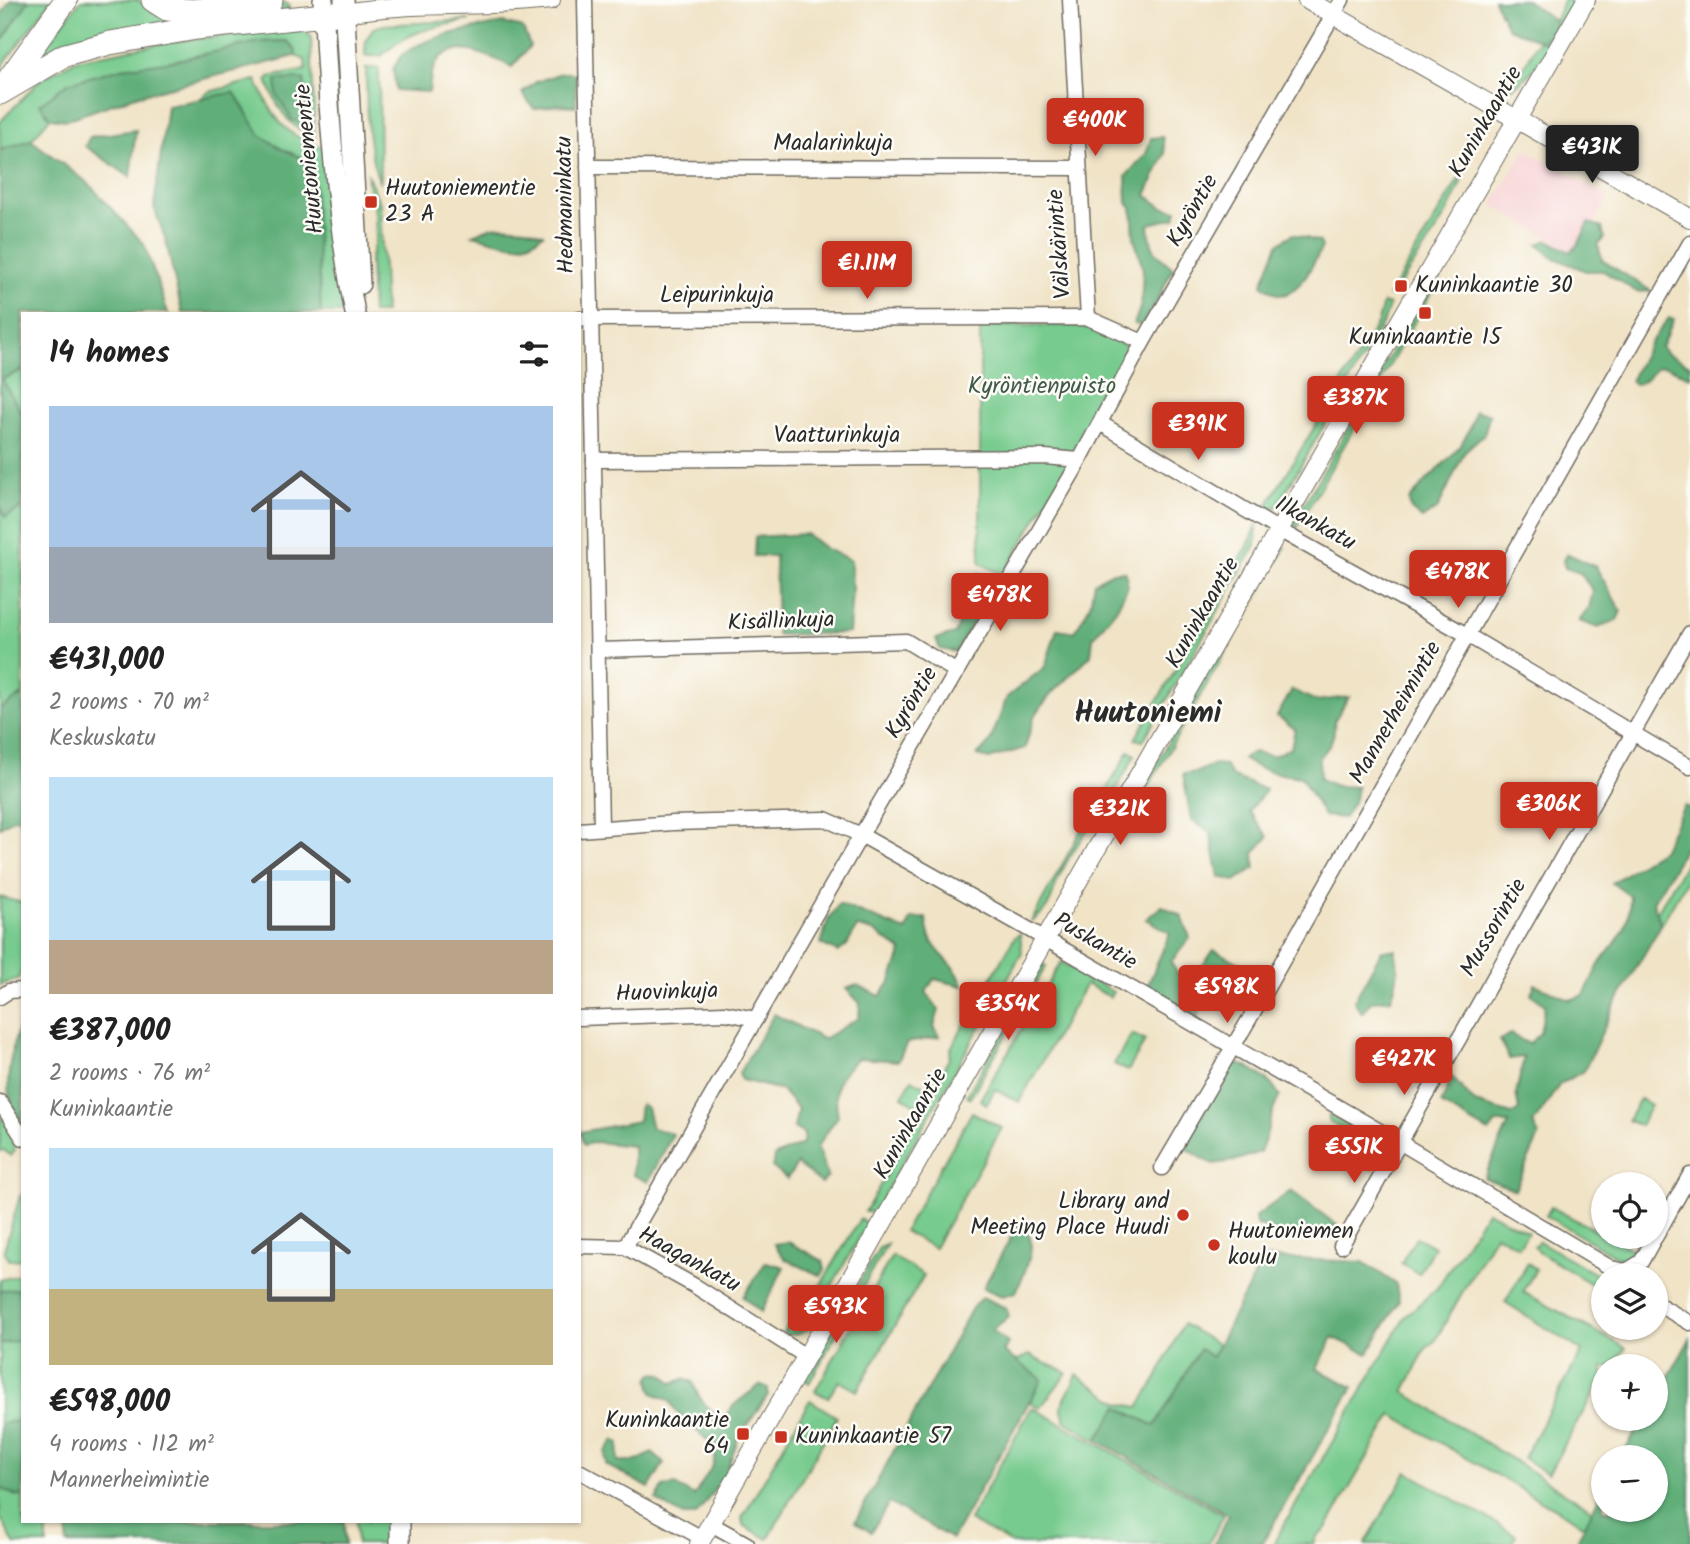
<!DOCTYPE html>
<html lang="en">
<head>
<meta charset="utf-8">
<style>
  body { margin:0; font-family:Kalam,sans-serif; background:#f2f2f2; color:#222; height:100vh; display:flex; flex-direction:column; font-size:26px; white-space:nowrap }
  * { box-sizing:border-box; margin:0 }
  p { font-size:23px; color:#767676 }
  .icon { flex:none; width:38px; height:38px; fill:none; stroke:currentColor; stroke-width:2; stroke-linecap:round; stroke-linejoin:round }
  .map { position:relative; flex:1; overflow:hidden }
  .side { position:absolute; left:21px; top:312px; width:560px; height:1211px; display:flex; flex-direction:column; background:#fff; border-radius:0px; box-shadow:0 2px 5px #0004 }
  .side>* { flex:none }
  .tools { position:absolute; left:1591px; top:1172px; display:grid; gap:14px }
  .tools a { display:grid; place-items:center; width:77px; height:77px; border-radius:50%; background:#fff; box-shadow:0 2px 5px #0004; font-size:35px }
  .price { position:absolute; translate:-50% -60px; padding:0 16px; border-radius:7px; background:#c8321e; color:#fff; font-size:23px; line-height:46px; filter:drop-shadow(0 2px 4px #0008) }
  .price::after { content:''; position:absolute; left:50%; top:42px; width:21px; height:16px; margin-left:-10px; background:inherit; clip-path:polygon(0 0,100% 0,50% 100%) }
  .price.active { background:#222; color:#fff }
  ul { padding:0; list-style:none }
  li { display:grid; align-content:center; gap:14px; height:371px; padding:0 28px }
  li span { display:grid; place-items:center; height:217px; border-radius:0px; color:#555 }
  li>.icon { margin-inline-start:auto }
  span .icon { width:126px; height:126px; fill:#fffc; stroke-width:1 }
  li b { font-size:30px }
  h2 { display:flex; justify-content:space-between; align-items:center; height:84px; padding:0 28px; font-size:30px }
  .map>svg:first-child { display:block }
  .built { fill:#f7cfd2 }
  .green { fill:#77cb8e; stroke:#517b5c; stroke-width:2 }
  .forest { fill:#61af79; stroke:#466d52; stroke-width:2 }
  .lines { fill:none; stroke-linecap:round; stroke-linejoin:round }
  .minor-casing { stroke:#706b61; stroke-width:17 }
  .tertiary-casing { stroke:#706b61; stroke-width:20 }
  .secondary-casing { stroke:#706b61; stroke-width:22 }
  .trunk-casing { stroke:#706b61; stroke-width:25 }
  .minor { stroke:#fff; stroke-width:14 }
  .tertiary { stroke:#fff; stroke-width:18 }
  .secondary { stroke:#fff; stroke-width:19 }
  .trunk { stroke:#fff; stroke-width:23 }
  .poi-dot { fill:#c8321e; stroke:#fdfcf7; stroke-width:2.5 }
  .labels { text-anchor:middle; dominant-baseline:central; stroke-width:5; stroke-linejoin:round; paint-order:stroke }
  .street-label { font-size:23px; fill:#2b2b2b; stroke:#fdfcf7 }
  .poi-label { font-size:23px; fill:#2b2b2b; stroke:#fdfcf7; text-anchor:start }
  .park-label { font-size:23px; fill:#425b49; stroke:#fdfcf7 }
  .district-label { font-size:30px; font-weight:bold; fill:#2b2b2b; stroke:#fdfcf7 }
</style>
</head>
<body>
<div class="map">
<svg width="1690" height="1544" viewBox="0 0 1690 1544">
  <rect width="100%" height="100%" fill="#fdfcf7"/>
  <filter id="ink" filterUnits="userSpaceOnUse"><feTurbulence type="fractalNoise" baseFrequency=".0143" numOctaves="2"/><feDisplacementMap in="SourceGraphic" scale="14" xChannelSelector="R" yChannelSelector="G"/><feConvolveMatrix kernelMatrix="1 2 1 2 8 2 1 2 1" color-interpolation-filters="sRGB"/></filter>
  <filter id="wash" filterUnits="userSpaceOnUse"><feTurbulence type="fractalNoise" baseFrequency=".00686" numOctaves="4" result="noise"/><feDisplacementMap in="SourceGraphic" scale="28" xChannelSelector="R" yChannelSelector="G"/><feGaussianBlur stdDeviation="1.57" result="paint"/><feColorMatrix in="noise" values="0 0 0 0 0 0 0 0 0 0 0 0 0 0 0 0 0 1.4 0 .05"/><feComposite in="paint" operator="in"/></filter>
  <g filter="url(#wash)">
    <rect width="100%" height="100%" fill="#f0e3c6"/>
    <polygon class="built" points="1525,149 1609,197 1577,254 1492,205"/>
    <g class="green">
      <polygon points="29,0 51,0 0,69 0,44"/>
      <polygon points="81,0 138,0 155,13 174,18 286,3 290,8 34,60"/>
      <path d="M1563,0H1576C1563,24 1535,77 1512,88L1506,85L1514,84L1539,40L1543,41C1555,28 1557,17 1563,0Z"/>
      <path d="M470,20C433,28 410,29 381,56H365L366,40L373,28L384,25Z"/>
      <path d="M278,30H305L311,37L315,136C289,131 275,103 267,80L269,77L306,70L305,60L296,56V51L287,41L259,42L173,61L122,68L68,83L41,104L50,118L31,140L0,150V122L40,80L76,60L161,43Z"/>
      <path d="M366,68H379L380,183C365,146 367,107 366,68Z"/>
      <path d="M256,80C273,115 282,136 323,147L346,313H321L313,163L282,149L260,135L234,92L198,100L209,92Z"/>
      <polygon points="367,173 380,204 385,313 372,313 370,260 376,238 374,197 369,193"/>
      <path d="M1464,174C1449,219 1417,257 1392,296H1389L1461,175Z"/>
      <polygon points="1481,197 1484,200 1297,528 1294,522"/>
      <polygon points="1383,303 1389,305 1384,321 1277,507 1265,509 1378,322"/>
      <polygon points="1090,325 1127,347 1129,352 1081,443 1003,575 980,563 980,326"/>
      <polygon points="23,370 23,416 2,379"/>
      <polygon points="0,506 6,517 23,507 23,694 0,709"/>
      <polygon points="1257,525 1256,545 1143,741 1135,739 1247,548"/>
      <polygon points="1282,547 1285,548 1132,815 1129,815 1129,811 1277,551"/>
      <path d="M1129,751L1135,755C1123,776 1112,801 1095,819L1091,817Z"/>
      <path d="M1085,823L1090,826C1079,842 1068,858 1060,875C1049,899 1054,906 1031,922Z"/>
      <polygon points="1690,855 1690,874 1661,925 1657,912"/>
      <polygon points="0,897 23,903 23,967 18,979 0,985"/>
      <polygon points="1020,934 1022,953 874,1213 865,1212 923,1110 902,1096 912,1079 931,1090 949,1059 951,1048 1015,937"/>
      <polygon points="1061,962 1113,992 1110,997 1086,984 1019,1102 995,1089 987,1104 980,1100"/>
      <polygon points="1042,964 1046,966 970,1098 967,1095"/>
      <polygon points="1132,1034 1145,1041 1128,1071 1114,1064"/>
      <polygon points="1640,1099 1651,1105 1640,1126 1628,1120"/>
      <polygon points="972,1112 1002,1128 934,1248 904,1231"/>
      <polygon points="1329,1115 1385,1148 1372,1169 1345,1154 1355,1136 1328,1121"/>
      <polygon points="0,1116 12,1131 15,1150 11,1156 4,1150 0,1151"/>
      <polygon points="23,1194 23,1259 9,1260 4,1250 20,1196"/>
      <polygon points="1551,1207 1603,1234 1603,1237 1609,1237 1632,1250 1639,1237 1648,1237 1642,1247 1626,1260 1615,1256 1546,1216"/>
      <polygon points="1487,1211 1528,1232 1519,1247 1495,1234 1435,1341 1426,1348 1404,1392 1593,1510 1585,1526 1392,1415 1326,1528 1317,1536 1313,1544 1273,1544 1405,1317 1437,1288"/>
      <polygon points="860,1219 864,1221 866,1226 807,1329 799,1334 787,1335 784,1333 791,1320 798,1323"/>
      <polygon points="1416,1237 1434,1247 1419,1274 1401,1263"/>
      <polygon points="1539,1241 1603,1278 1603,1291 1540,1253 1534,1246"/>
      <polygon points="887,1244 809,1383 804,1379 879,1248"/>
      <polygon points="892,1256 924,1275 857,1391 839,1381 828,1398 815,1391"/>
      <polygon points="1528,1263 1536,1269 1523,1292 1626,1348 1610,1367 1603,1367 1603,1377 1548,1474 1523,1458 1582,1351 1505,1302"/>
      <polygon points="23,1274 23,1521 47,1521 47,1544 14,1544 0,1517 0,1280"/>
      <polygon points="1183,1324 1219,1345 1212,1357 1200,1349 1155,1426 1118,1407 1097,1440 1065,1421 1061,1407 1077,1375 1121,1404 1139,1407 1157,1378"/>
      <path d="M1030,1355C1041,1364 1054,1365 1067,1373L1040,1408L1030,1402L1042,1379L1015,1361Z"/>
      <polygon points="810,1400 837,1417 768,1539 743,1525 742,1518"/>
      <polygon points="1032,1407 1224,1515 1208,1544 1012,1544 969,1520"/>
      <polygon points="1407,1472 1416,1477 1516,1535 1511,1544 1365,1544"/>
      <polygon points="356,1521 387,1521 388,1544 357,1544"/>
    </g>
    <g class="forest">
      <polygon points="11,0 29,0 0,44 0,16"/>
      <polygon points="1494,0 1526,0 1555,21 1554,29 1542,41 1508,28"/>
      <path d="M503,23L523,28L530,46L512,67C490,56 445,34 433,70C430,77 430,85 429,92L396,90L393,69C396,65 398,59 402,55C427,35 473,29 503,23Z"/>
      <polygon points="287,41 296,51 296,56 139,95 66,120 50,118 40,104 68,83 122,68 173,61 259,42"/>
      <polygon points="561,73 575,73 576,106 555,105 534,109 522,93 536,82"/>
      <polygon points="304,79 309,126 292,120 277,95 276,80"/>
      <polygon points="234,92 260,135 282,149 313,163 321,313 182,313 166,241 154,207 167,106"/>
      <polygon points="136,130 130,177 85,146 90,137"/>
      <path d="M1163,137L1165,154L1146,195L1162,207L1177,210L1175,218L1149,224C1150,249 1154,253 1173,268L1159,297L1142,325L1134,324L1141,305L1143,270L1134,237L1132,208L1127,203L1126,176L1146,154L1151,138Z"/>
      <polygon points="31,140 88,183 144,244 168,313 23,313 23,370 2,379 23,416 23,507 5,517 0,506 0,150"/>
      <polygon points="1589,223 1602,227 1604,238 1598,245 1602,260 1651,291 1637,292 1603,271 1586,271 1552,257 1538,244 1548,240 1570,252 1577,246"/>
      <path d="M501,226L526,228L543,234C521,254 499,241 473,235L491,227Z"/>
      <path d="M1293,234L1320,242L1322,247C1315,261 1296,301 1277,294C1272,292 1266,287 1262,284L1278,244Z"/>
      <path d="M1669,318L1674,319L1661,347L1667,354L1690,365V377C1682,374 1665,362 1657,368C1647,374 1652,379 1635,385L1630,381L1649,344Z"/>
      <path d="M1475,411L1490,414L1484,434L1465,451L1438,508L1422,519L1411,510L1409,501C1430,470 1468,453 1475,411Z"/>
      <polygon points="806,534 826,549 851,560 852,592 849,633 777,635 775,556 754,556 755,537"/>
      <polygon points="1568,554 1596,567 1621,611 1617,620 1598,628 1579,621 1589,608 1593,591 1580,573 1565,568 1563,560"/>
      <polygon points="1125,571 1128,586 1117,608 1093,638 1091,655 1051,694 1034,717 1025,748 989,759 977,756 990,742 1007,697 1045,667 1057,629 1075,632 1090,605 1094,582 1113,572"/>
      <polygon points="979,573 995,584 956,652 940,649 936,639 955,634"/>
      <path d="M1292,690L1316,701L1349,697L1334,721C1336,736 1330,747 1319,758L1320,779L1336,786L1357,787L1355,799L1344,818L1324,816L1301,777C1281,775 1258,770 1243,759L1253,752L1273,756L1291,748L1295,729L1277,716Z"/>
      <polygon points="23,694 23,825 16,817 0,827 0,709"/>
      <polygon points="1214,764 1225,765 1231,776 1266,790 1249,811 1268,837 1254,853 1255,868 1235,881 1219,877 1210,832 1191,820 1183,774 1197,772"/>
      <path d="M1684,806L1690,808V839L1653,902L1661,925L1614,1006L1584,1071L1560,1084L1533,1124L1539,1136L1515,1190L1484,1178L1509,1123H1496L1489,1132L1441,1104L1452,1077L1475,1103L1512,1114L1519,1110L1516,1094L1524,1057L1509,1059L1500,1040L1510,1034L1529,1044L1540,1033L1545,1005L1531,994L1535,984L1570,1000L1584,995C1590,984 1595,970 1602,960C1622,934 1629,930 1630,896L1612,883L1663,849Z"/>
      <path d="M839,904L906,931L911,919L926,918C929,958 954,955 963,986L934,979L926,992L939,1010L934,1026L939,1037L907,1043L898,1061L858,1058C835,1079 833,1086 838,1116L817,1147L828,1177L821,1183L797,1164L787,1179L772,1167L775,1156L803,1144L804,1134L794,1128L798,1109L782,1090L741,1080L739,1073L774,1014L823,1039L859,1018L860,1003L846,989L857,985L880,996L891,981L902,951L873,931L857,927L847,945L838,952L821,944L828,920Z"/>
      <polygon points="1162,906 1182,916 1190,938 1171,962 1178,975 1200,969 1214,950 1251,969 1241,998 1216,980 1204,996 1198,1017 1147,987 1170,933 1146,919"/>
      <path d="M1382,950H1395C1400,968 1397,982 1391,999L1371,1001L1362,1013L1354,1001Z"/>
      <path d="M23,1017V1125C16,1114 9,1101 8,1088C8,1067 14,1036 23,1017Z"/>
      <path d="M1233,1063C1251,1065 1271,1081 1280,1096C1269,1113 1269,1134 1260,1152L1234,1161L1212,1164L1184,1147L1221,1074Z"/>
      <polygon points="640,1104 647,1108 652,1128 673,1134 648,1182 633,1175 633,1146 596,1142 584,1145 580,1132 638,1121"/>
      <path d="M1291,1191L1337,1225C1312,1245 1283,1237 1256,1224L1255,1217Z"/>
      <path d="M1019,1223C1043,1237 1025,1272 1016,1292L1002,1296L983,1288Z"/>
      <polygon points="788,1242 823,1261 825,1269 821,1276 785,1259 774,1244"/>
      <polygon points="1272,1258 1363,1262 1396,1284 1399,1301 1368,1354 1333,1337 1317,1369 1353,1387 1262,1544 1214,1544 1229,1515 1097,1440 1118,1407 1155,1426 1200,1349 1212,1357 1263,1259"/>
      <polygon points="766,1262 784,1267 761,1312 743,1297"/>
      <polygon points="23,1289 23,1340 0,1344 0,1290"/>
      <polygon points="982,1297 1006,1308 1009,1316 992,1331 1008,1343 1003,1352 1042,1379 952,1539 889,1503 871,1532 855,1522 972,1308"/>
      <polygon points="1690,1339 1690,1544 1575,1544 1603,1490 1603,1510 1656,1510 1656,1458 1621,1458 1643,1419 1656,1419 1656,1399"/>
      <path d="M653,1373L663,1374L672,1383L685,1379L693,1382C698,1399 707,1411 724,1417L735,1404L760,1385L768,1388V1395L738,1439L726,1473L696,1516H683L656,1500L663,1487L675,1485L694,1496L713,1465L716,1454L713,1445L678,1414L669,1400L653,1393L649,1380Z"/>
      <polygon points="23,1420 23,1496 16,1496 2,1489 0,1485 0,1424"/>
      <polygon points="614,1440 619,1443 618,1461 637,1461 652,1453 664,1463 649,1488 606,1465 605,1452"/>
      <polygon points="68,1521 344,1521 345,1544 67,1544"/>
    </g>
  </g>
  <g filter="url(#ink)">
    <g class="lines">
      <defs>
        <g id="minor">
          <polyline points="585,0 601,828"/>
          <polyline points="1070,0 1088,318"/>
          <polyline points="588,167 1078,168"/>
          <polyline points="579,319 1088,318 1143,342"/>
          <polyline points="1100,423 1279,530 1467,635 1690,767"/>
          <polyline points="594,460 1045,457 1079,460"/>
          <polyline points="598,650 906,641 957,672"/>
          <polyline points="579,830 673,823 825,819 861,835 1021,925 1399,1142 1611,1268 1626,1271"/>
          <polyline points="0,997 9,991 23,990"/>
          <polyline points="579,1018 725,1013 756,1019"/>
          <polyline points="0,1102 23,1138"/>
          <polyline points="1162,1168 1254,1011 1690,243"/>
          <polyline points="1656,1236 1690,1175"/>
          <polyline points="579,1246 625,1247 695,1286 807,1357"/>
          <polyline points="1341,1246 1690,633"/>
          <polyline points="625,1247 861,835 1075,469 1143,342 1342,0"/>
          <polyline points="1626,1271 1641,1262 1655,1237"/>
          <polyline points="1656,1303 1690,1323"/>
          <polyline points="579,1471 702,1538"/>
          <polyline points="711,1524 747,1544"/>
        </g>
        <g id="tertiary">
          <polyline points="1307,0 1690,218"/>
          <path d="M345,13C412,1 483,8 551,0"/>
          <polyline points="699,1544 1279,530 1586,0"/>
        </g>
        <g id="secondary">
          <path d="M323,0C328,105 335,210 355,313"/>
          <polyline points="344,0 360,284"/>
          <polyline points="400,1521 400,1544"/>
        </g>
        <g id="trunk">
          <polyline points="153,0 167,9 194,11 271,0"/>
          <polyline points="4,86 66,0"/>
          <polyline points="0,93 65,55 110,43 197,28 345,13"/>
        </g>
      </defs>
      <use href="#minor" class="minor-casing"/>
      <use href="#tertiary" class="tertiary-casing"/>
      <use href="#secondary" class="secondary-casing"/>
      <use href="#trunk" class="trunk-casing"/>
      <use href="#minor" class="minor"/>
      <use href="#tertiary" class="tertiary"/>
      <use href="#secondary" class="secondary"/>
      <use href="#trunk" class="trunk"/>
    </g>
  </g>
  <g class="poi-dot">
    <rect x="364" y="195" width="14" height="14" rx="3.5"/>
    <rect x="1394" y="279" width="14" height="14" rx="3.5"/>
    <rect x="1418" y="306" width="14" height="14" rx="3.5"/>
    <circle cx="1183" cy="1215" r="7"/>
    <circle cx="1214" cy="1245" r="7"/>
    <rect x="736" y="1427" width="14" height="14" rx="3.5"/>
    <rect x="774" y="1430" width="14" height="14" rx="3.5"/>
  </g>
  <g class="labels">
    <g class="street-label">
      <text transform="translate(1486 122) rotate(-60)">Kuninkaantie</text>
      <text x="833" y="144">Maalarinkuja</text>
      <text transform="translate(310 159) rotate(-95)">Huutoniementie</text>
      <text transform="translate(566 205) rotate(-91)">Hedmaninkatu</text>
      <text transform="translate(1193 211) rotate(-60)">Kyröntie</text>
      <text transform="translate(1060 244) rotate(-94)">Välskärintie</text>
      <text x="717" y="296">Leipurinkuja</text>
      <text x="837" y="436">Vaatturinkuja</text>
      <text transform="translate(1315 524) rotate(29)">Ilkankatu</text>
      <text transform="translate(1203 613) rotate(-60)">Kuninkaantie</text>
      <text transform="translate(781 622) rotate(-2)">Kisällinkuja</text>
      <text transform="translate(912 703) rotate(-59)">Kyröntie</text>
      <text transform="translate(1396 713) rotate(-60)">Mannerheimintie</text>
      <text transform="translate(1494 928) rotate(-60)">Mussorintie</text>
      <text transform="translate(1095 942) rotate(30)">Puskantie</text>
      <text transform="translate(667 993) rotate(-2)">Huovinkuja</text>
      <text transform="translate(911 1124) rotate(-60)">Kuninkaantie</text>
      <text transform="translate(689 1260) rotate(29)">Haagankatu</text>
    </g>
    <g class="poi-label">
      <text x="385" y="189">Huutoniementie<tspan x="385" dy="26">23 A</tspan></text>
      <text x="1415" y="286">Kuninkaantie 30</text>
      <text x="1425" y="338" text-anchor="middle">Kuninkaantie 15</text>
      <text x="1169" y="1202" text-anchor="end">Library and<tspan x="1169" dy="26">Meeting Place Huudi</tspan></text>
      <text x="1228" y="1232">Huutoniemen<tspan x="1228" dy="26">koulu</tspan></text>
      <text x="729" y="1421" text-anchor="end">Kuninkaantie<tspan x="729" dy="26">64</tspan></text>
      <text x="795" y="1437">Kuninkaantie 57</text>
    </g>
    <g class="park-label">
      <text x="1042" y="387">Kyröntienpuisto</text>
    </g>
    <g class="district-label">
      <text x="1148" y="714">Huutoniemi</text>
    </g>
  </g>
</svg>
<div class="tools">
<a><svg class="icon" aria-label="locate" viewBox="0 0 24 24"><circle cx="12" cy="12" r="6"/><path d="M12 2v4M12 18v4M2 12h4M18 12h4"/></svg></a>
<a><svg class="icon" aria-label="layers" viewBox="0 0 24 24"><path d="M12 4l9 5-9 5-9-5zM3 14l9 5 9-5"/></svg></a>
<a>+</a>
<a>−</a>
</div>
<b class="price" style="left:1095px;top:158px">€400K</b>
<b class="price active" style="left:1592px;top:185px">€431K</b>
<b class="price" style="left:867px;top:301px">€1.11M</b>
<b class="price" style="left:1356px;top:436px">€387K</b>
<b class="price" style="left:1198px;top:462px">€391K</b>
<b class="price" style="left:1458px;top:610px">€478K</b>
<b class="price" style="left:1000px;top:633px">€478K</b>
<b class="price" style="left:1549px;top:842px">€306K</b>
<b class="price" style="left:1120px;top:847px">€321K</b>
<b class="price" style="left:1227px;top:1025px">€598K</b>
<b class="price" style="left:1008px;top:1042px">€354K</b>
<b class="price" style="left:1404px;top:1097px">€427K</b>
<b class="price" style="left:1354px;top:1185px">€551K</b>
<b class="price" style="left:836px;top:1345px">€593K</b>
<section class="side">
<h2>14 homes<svg class="icon" aria-label="filters" viewBox="0 0 24 24"><path d="M4 7h16M4 17h16"/><circle cx="9" cy="7" r="2"/><circle cx="15" cy="17" r="2"/></svg></h2>
<ul>
<li><span style="background:linear-gradient(#a9c7e8 65%,#9aa5b1 0)"><svg class="icon" aria-label="home" viewBox="0 0 24 24"><path d="M3 11l9-7 9 7M6 9v11h12V9"/></svg></span><div><b>€431,000</b><p>2 rooms · 70 m²</p><p>Keskuskatu</p></div></li>
<li><span style="background:linear-gradient(#bfe0f5 75%,#b9a48a 0)"><svg class="icon" aria-label="home" viewBox="0 0 24 24"><path d="M3 11l9-7 9 7M6 9v11h12V9"/></svg></span><div><b>€387,000</b><p>2 rooms · 76 m²</p><p>Kuninkaantie</p></div></li>
<li><span style="background:linear-gradient(#bfe0f5 65%,#c2b280 0)"><svg class="icon" aria-label="home" viewBox="0 0 24 24"><path d="M3 11l9-7 9 7M6 9v11h12V9"/></svg></span><div><b>€598,000</b><p>4 rooms · 112 m²</p><p>Mannerheimintie</p></div></li>
</ul>
</section>
</div>
</body>
</html>
